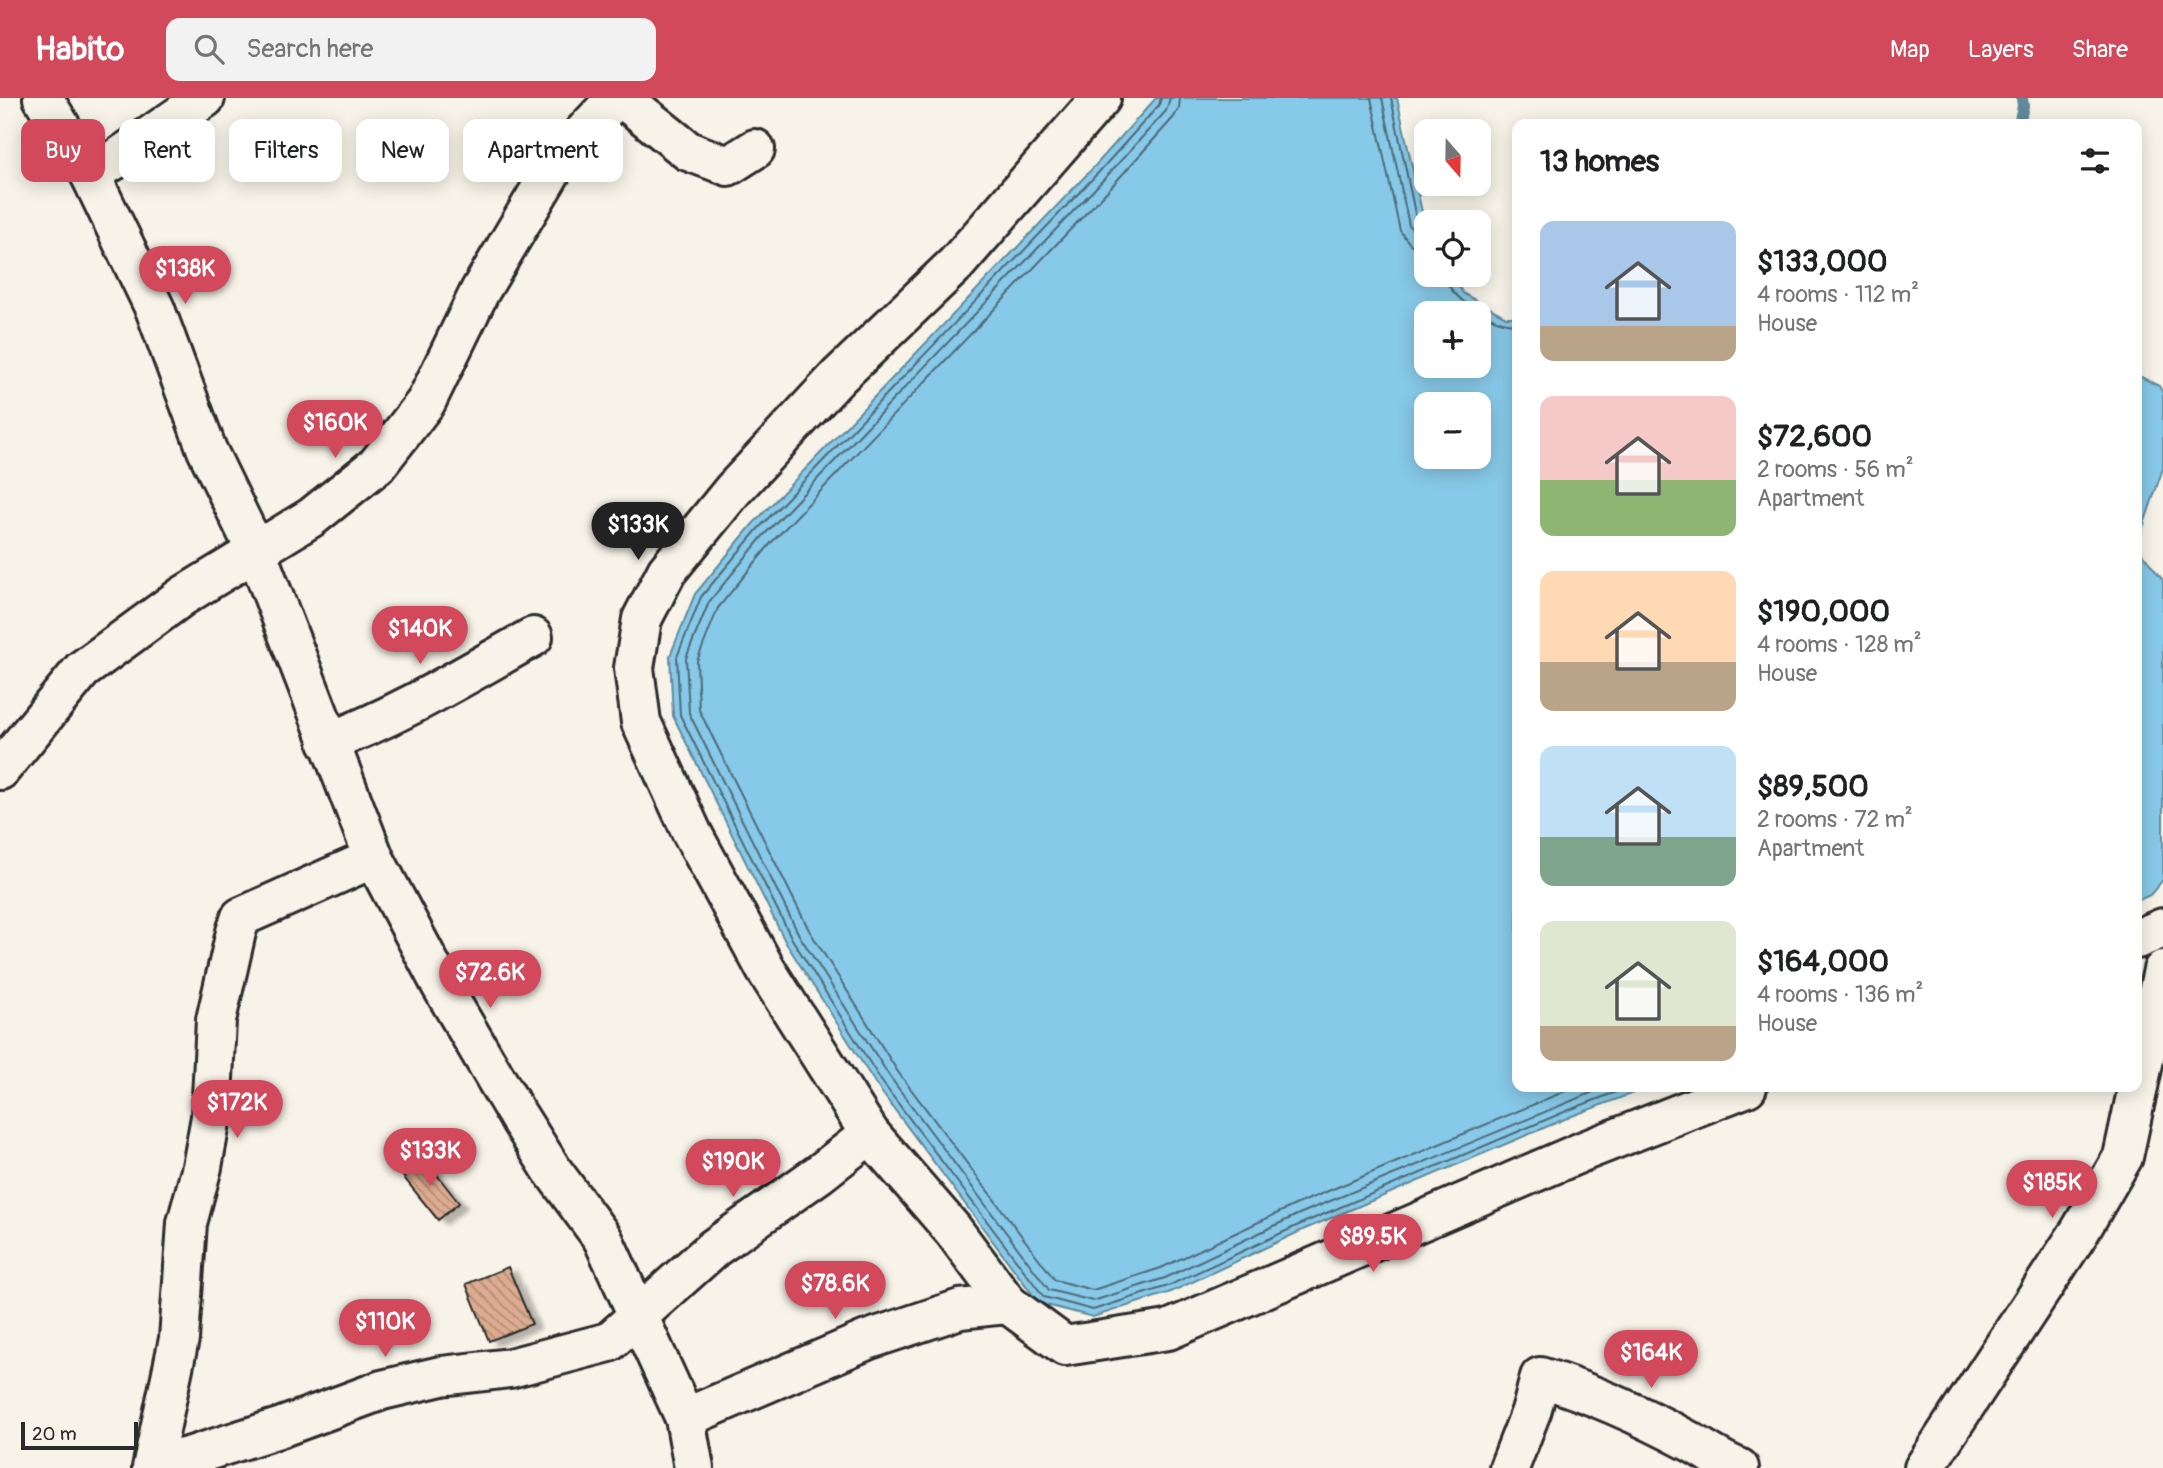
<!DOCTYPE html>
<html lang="en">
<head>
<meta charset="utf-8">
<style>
  body { margin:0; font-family:Pangolin,sans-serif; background:#f2f2f2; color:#202124; height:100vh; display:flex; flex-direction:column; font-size:26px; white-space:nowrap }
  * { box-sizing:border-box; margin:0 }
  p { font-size:23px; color:#757577 }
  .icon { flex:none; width:38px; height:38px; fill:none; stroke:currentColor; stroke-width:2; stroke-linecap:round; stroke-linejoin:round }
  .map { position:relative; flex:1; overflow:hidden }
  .panel { position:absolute; left:1512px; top:21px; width:630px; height:973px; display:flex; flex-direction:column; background:#fff; border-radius:14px; box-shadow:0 4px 18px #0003 }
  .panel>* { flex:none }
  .hud { position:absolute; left:21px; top:21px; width:665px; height:63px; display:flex; gap:14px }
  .needle { width:46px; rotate:160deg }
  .buttons { position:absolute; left:1414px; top:21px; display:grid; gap:14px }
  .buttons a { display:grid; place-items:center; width:77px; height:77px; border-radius:14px; background:#fff; box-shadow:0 4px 18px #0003; font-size:35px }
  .scale { position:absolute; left:21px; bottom:18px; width:117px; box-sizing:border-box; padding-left:7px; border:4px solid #2b2b2b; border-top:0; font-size:19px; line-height:24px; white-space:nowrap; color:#2b2b2b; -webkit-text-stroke:5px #f7f3e8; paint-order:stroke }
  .price { position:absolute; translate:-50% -60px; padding:0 16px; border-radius:24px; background:#d1495b; color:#fff; font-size:23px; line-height:46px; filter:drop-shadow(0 2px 4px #0008) }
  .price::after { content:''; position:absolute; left:50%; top:42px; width:21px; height:16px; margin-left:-10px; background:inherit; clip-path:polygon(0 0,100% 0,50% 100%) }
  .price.on { background:#222; color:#fff }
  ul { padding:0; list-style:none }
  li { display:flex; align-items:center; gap:21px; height:175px; padding:0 28px }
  li span { display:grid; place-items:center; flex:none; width:196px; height:140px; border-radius:14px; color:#555 }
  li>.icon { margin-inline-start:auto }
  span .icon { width:84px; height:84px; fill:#fffc; stroke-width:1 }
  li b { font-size:30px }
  h2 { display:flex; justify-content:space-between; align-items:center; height:84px; padding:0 28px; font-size:30px }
  .tag { padding:0 24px; border-radius:14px; background:#fff; box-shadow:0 4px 18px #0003; font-size:24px; line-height:63px }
  .tag.on { background:#d1495b; color:#fff }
  header { display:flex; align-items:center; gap:42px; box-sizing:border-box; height:98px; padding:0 35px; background:#d1495b; color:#fff }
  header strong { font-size:33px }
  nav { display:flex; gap:38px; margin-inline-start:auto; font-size:24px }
  .search { width:490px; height:63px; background:#f2f2f2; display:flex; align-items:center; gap:18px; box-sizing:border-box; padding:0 24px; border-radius:14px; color:#757577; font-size:26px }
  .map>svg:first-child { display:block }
  .water { fill:#87c9e8; stroke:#628a9c; stroke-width:2; fill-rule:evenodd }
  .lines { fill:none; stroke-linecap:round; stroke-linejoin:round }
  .shore { stroke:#506a77; stroke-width:2 }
  .stream { stroke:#628a9c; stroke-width:12 }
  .building { fill:url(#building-back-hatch); stroke:#2b2b2b; stroke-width:2; filter:url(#shadow) }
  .minor-casing { stroke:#2b2b2b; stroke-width:44 }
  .minor { stroke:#f7f3e8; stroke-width:38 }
</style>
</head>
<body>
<header>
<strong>Habito</strong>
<div class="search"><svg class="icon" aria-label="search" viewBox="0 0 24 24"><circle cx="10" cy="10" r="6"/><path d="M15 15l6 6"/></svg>Search here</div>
<nav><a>Map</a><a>Layers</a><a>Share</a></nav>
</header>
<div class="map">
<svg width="2163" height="1370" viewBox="0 0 2163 1370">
  <defs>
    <pattern id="building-back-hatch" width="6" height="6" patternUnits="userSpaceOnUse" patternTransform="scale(1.75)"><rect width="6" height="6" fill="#ddac90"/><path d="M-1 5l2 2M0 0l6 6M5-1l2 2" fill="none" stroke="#b38c76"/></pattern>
    <filter id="shadow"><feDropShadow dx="8" dy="4.5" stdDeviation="2" flood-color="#0004"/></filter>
  </defs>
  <rect width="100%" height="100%" fill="#f7f3e8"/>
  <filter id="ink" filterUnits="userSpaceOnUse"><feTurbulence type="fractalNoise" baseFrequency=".0143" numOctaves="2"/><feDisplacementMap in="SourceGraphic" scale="14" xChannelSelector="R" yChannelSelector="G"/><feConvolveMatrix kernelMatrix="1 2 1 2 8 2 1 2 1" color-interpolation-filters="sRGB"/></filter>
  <g filter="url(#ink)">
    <g class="water">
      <path d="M1156,0H1397L1426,132V177H1450L1464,196L1506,219H1517V989H1649L1572,1018L1305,1131L1171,1194L1093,1219L1039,1205L877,988L786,845L673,618L670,558L695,496L752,427L1093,70ZM1426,215H1479V268H1426ZM1426,306H1479V359H1426Z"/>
      <polygon points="2137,277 2159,288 2163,295 2163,370 2137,447"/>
      <polygon points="2137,449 2163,482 2163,782 2150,797 2137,803"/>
    </g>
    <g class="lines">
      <g class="shore">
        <polyline points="1161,0 1159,7 1098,75 757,432 701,499 677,559 680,617 792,841 882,984 1044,1199 1093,1212 1168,1188 1303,1125 1569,1012 1629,989"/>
        <polyline points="1170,0 1166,13 1104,81 763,438 709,504 686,560 689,615 799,837 890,979 1049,1192 1093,1203 1165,1180 1299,1116 1605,989"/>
        <polyline points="1180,0 1179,10 1174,19 1112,88 771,445 718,510 697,563 699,612 809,832 898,974 1055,1182 1093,1192 1161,1170 1295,1107 1575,989"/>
        <polyline points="1371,0 1400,133 1410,146 1426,151"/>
        <polyline points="1382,0 1409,127 1416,137 1426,140"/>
        <polyline points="1391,0 1417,125 1421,130 1426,131"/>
        <path d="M1445,177C1448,201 1495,227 1517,226"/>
      </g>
      <polyline class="stream" points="2019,26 2023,8 2022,0"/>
    </g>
    <g class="building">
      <polygon points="423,1059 459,1105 438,1122 401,1076"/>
      <polygon points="508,1169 532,1226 489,1243 466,1186"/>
    </g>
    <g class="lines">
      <defs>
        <g id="minor">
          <polyline points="43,0 90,76 155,211 207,352 256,453 374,760 441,887 516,1015 552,1072 603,1141 685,1320 694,1370"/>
          <polyline points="622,0 688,53 728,68 755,51"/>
          <polyline points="1101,0 956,166 838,279 733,392 667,473 642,521 634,570 641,624 692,735 766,872 870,1036 953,1132 1008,1206 1065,1248 1168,1232 1584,1053 1747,989"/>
          <polyline points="90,76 118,60 205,0"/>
          <path d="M328,644C399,618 467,576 533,539"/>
          <polyline points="0,672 82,572 183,498 312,419 377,367 426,304 480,193 558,62 616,0"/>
          <polyline points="2137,841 2163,830"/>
          <polyline points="685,1320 867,1242 960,1211 1008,1206"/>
          <polyline points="154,1367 188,1359 282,1329 382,1292 441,1278 510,1270 609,1244 714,1150 819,1076 870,1036"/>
          <polyline points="152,1370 179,1241 187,1125 202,1069 211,1019 216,922 236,834 241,819 374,760"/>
          <path d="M1509,1370L1532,1311L1540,1279C1591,1295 1643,1318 1691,1344C1707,1353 1721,1363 1739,1370"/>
          <polyline points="1924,1370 2080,1133 2123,1059 2163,872"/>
        </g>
      </defs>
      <use href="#minor" class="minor-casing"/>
      <use href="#minor" class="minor"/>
    </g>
  </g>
</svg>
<div class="buttons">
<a><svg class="needle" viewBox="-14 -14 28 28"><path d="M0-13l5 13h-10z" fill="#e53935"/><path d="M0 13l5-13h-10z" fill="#757577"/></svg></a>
<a><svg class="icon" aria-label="locate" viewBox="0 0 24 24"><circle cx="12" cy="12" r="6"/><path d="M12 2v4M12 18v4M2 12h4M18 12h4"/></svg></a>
<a>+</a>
<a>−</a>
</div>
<div class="scale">20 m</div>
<b class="price" style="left:185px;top:208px">$138K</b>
<b class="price" style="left:335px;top:362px">$160K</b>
<b class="price on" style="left:638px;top:464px">$133K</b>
<b class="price" style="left:420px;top:568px">$140K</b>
<b class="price" style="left:490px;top:912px">$72.6K</b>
<b class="price" style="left:237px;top:1042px">$172K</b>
<b class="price" style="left:430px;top:1090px">$133K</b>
<b class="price" style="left:733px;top:1101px">$190K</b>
<b class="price" style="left:2052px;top:1122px">$185K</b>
<b class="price" style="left:1373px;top:1176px">$89.5K</b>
<b class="price" style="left:835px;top:1223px">$78.6K</b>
<b class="price" style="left:385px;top:1261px">$110K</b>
<b class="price" style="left:1651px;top:1292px">$164K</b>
<div class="hud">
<a class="tag on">Buy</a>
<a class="tag">Rent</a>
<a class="tag">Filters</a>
<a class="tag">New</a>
<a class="tag">Apartment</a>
</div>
<section class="panel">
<h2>13 homes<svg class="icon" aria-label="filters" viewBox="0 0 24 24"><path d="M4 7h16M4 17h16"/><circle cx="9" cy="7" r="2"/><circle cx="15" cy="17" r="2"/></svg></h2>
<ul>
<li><span style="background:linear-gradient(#a9c7e8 75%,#b9a48a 0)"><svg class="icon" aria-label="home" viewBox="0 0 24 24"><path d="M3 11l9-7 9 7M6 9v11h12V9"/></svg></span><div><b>$133,000</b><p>4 rooms · 112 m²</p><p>House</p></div></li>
<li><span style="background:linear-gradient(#f6c9c9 60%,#8fb573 0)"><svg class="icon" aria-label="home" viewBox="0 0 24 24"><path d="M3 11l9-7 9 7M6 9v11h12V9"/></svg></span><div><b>$72,600</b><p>2 rooms · 56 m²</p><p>Apartment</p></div></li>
<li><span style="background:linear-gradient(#ffd9b3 65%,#b9a48a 0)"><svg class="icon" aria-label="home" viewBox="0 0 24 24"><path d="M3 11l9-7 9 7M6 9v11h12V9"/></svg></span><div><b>$190,000</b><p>4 rooms · 128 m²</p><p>House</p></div></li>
<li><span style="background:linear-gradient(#bfe0f5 65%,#7fa58c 0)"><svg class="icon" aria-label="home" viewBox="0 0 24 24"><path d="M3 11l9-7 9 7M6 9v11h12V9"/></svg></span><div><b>$89,500</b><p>2 rooms · 72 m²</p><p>Apartment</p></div></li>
<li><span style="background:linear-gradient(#dfe7d0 75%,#b9a48a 0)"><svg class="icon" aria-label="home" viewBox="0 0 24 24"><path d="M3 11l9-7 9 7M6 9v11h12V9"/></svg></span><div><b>$164,000</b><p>4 rooms · 136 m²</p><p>House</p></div></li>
</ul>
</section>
</div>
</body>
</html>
